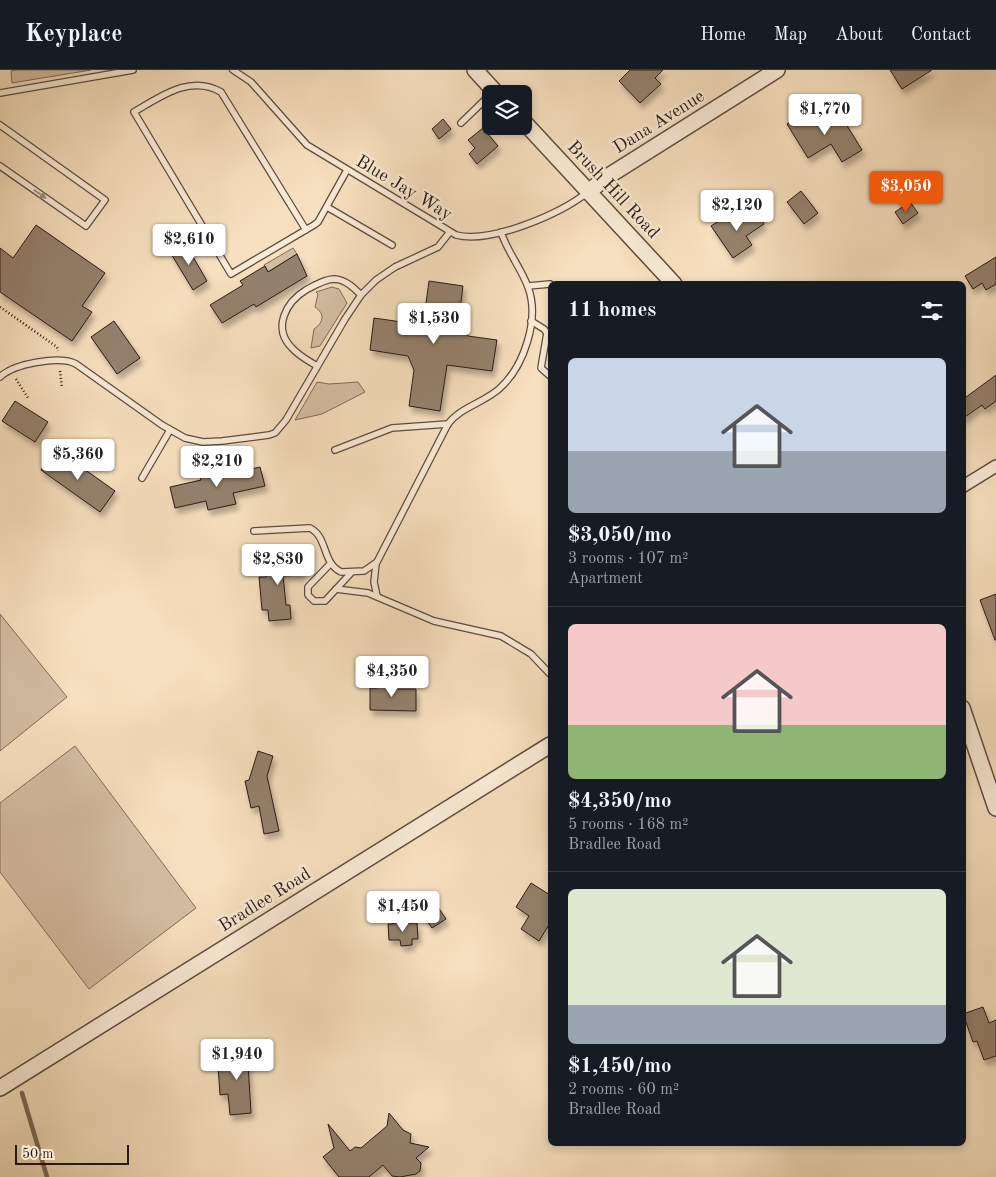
<!DOCTYPE html>
<html lang="en">
<head>
<meta charset="utf-8">
<style>
  body { margin:0; font-family:"Old Standard TT",serif; background:#242831; color:#f1f3f6; height:100vh; display:flex; flex-direction:column; font-size:19px; white-space:nowrap }
  * { box-sizing:border-box; margin:0 }
  p { font-size:16px; color:#9ea1a6 }
  .icon { flex:none; width:28px; height:28px; fill:none; stroke:currentColor; stroke-width:2; stroke-linecap:round; stroke-linejoin:round }
  .map { position:relative; flex:1; overflow:hidden }
  .panel { position:absolute; left:548px; top:211px; width:418px; height:865px; display:flex; flex-direction:column; background:#171b24; border-radius:8px; box-shadow:0 2px 8px #0003 }
  .panel>* { flex:none }
  .fabs { position:absolute; left:482px; top:15px; display:grid; gap:10px }
  .fabs a { display:grid; place-items:center; width:50px; height:50px; border-radius:8px; background:#171b24; box-shadow:0 2px 8px #0003; font-size:25px }
  .scale { position:absolute; left:15px; bottom:12px; width:114px; box-sizing:border-box; padding-left:5px; border:2px solid #291a13; border-top:0; font-size:14px; line-height:18px; white-space:nowrap; color:#291a13; -webkit-text-stroke:4px #faebd5; paint-order:stroke }
  .price { position:absolute; translate:-50% -42px; padding:0 11px; border-radius:5px; background:#fff; color:#222; font-size:16px; line-height:32px; filter:drop-shadow(0 1px 2px #0008) }
  .price::after { content:''; position:absolute; left:50%; top:30px; width:15px; height:11px; margin-left:-8px; background:inherit; clip-path:polygon(0 0,100% 0,50% 100%) }
  .price.on { background:#ea580c; color:#fff }
  ul { padding:0; list-style:none }
  li { display:grid; align-content:center; gap:10px; height:265px; padding:0 20px }
  li+li { border-top:1px solid #363941 }
  li span { display:grid; place-items:center; height:155px; border-radius:8px; color:#555 }
  li>.icon { margin-inline-start:auto }
  span .icon { width:90px; height:90px; fill:#fffc; stroke-width:1 }
  li b { font-size:21px }
  h2 { display:flex; justify-content:space-between; align-items:center; height:60px; padding:0 20px; font-size:21px }
  header { display:flex; align-items:center; gap:30px; box-sizing:border-box; height:70px; padding:0 25px; background:#171b24; border-bottom:1px solid #363941 }
  header strong { font-size:24px }
  nav { display:flex; gap:28px; margin-inline-start:auto; font-size:18px }
  .map>svg:first-child { display:block }
  .green { fill:#d4bea2; stroke:#7e6c5a }
  .lines { fill:none; stroke-linecap:round; stroke-linejoin:round }
  .stream { stroke:#7b6957; stroke-width:4.5 }
  .building { fill:#94816c; stroke:#291a13; filter:url(#shadow) }
  .service-casing { stroke:#5c4c3e; stroke-width:8 }
  .minor-casing { stroke:#5c4c3e; stroke-width:14 }
  .tertiary-casing { stroke:#5c4c3e; stroke-width:18 }
  .path { stroke:#291a13; stroke-width:2.5; stroke-dasharray:1 2.5; stroke-linecap:butt }
  .service { stroke:#faebd5; stroke-width:5.5 }
  .minor { stroke:#faebd5; stroke-width:11 }
  .tertiary { stroke:#faebd5; stroke-width:15 }
  .oneway { fill:#9c8d7e }
  .labels { text-anchor:middle; dominant-baseline:central; stroke-width:5; stroke-linejoin:round; paint-order:stroke }
  .street-label { font-size:18px; fill:#291a13; stroke:#faebd5 }
</style>
</head>
<body>
<header>
<strong>Keyplace</strong>
<nav><a>Home</a><a>Map</a><a>About</a><a>Contact</a></nav>
</header>
<div class="map">
<svg width="996" height="1107" viewBox="0 0 996 1107">
  <defs>
    <filter id="shadow"><feDropShadow dx="3" dy="5.5" stdDeviation="2.5" flood-color="#0004"/></filter>
  </defs>
  <rect width="100%" height="100%" fill="#f7e0bf"/>
  <filter id="stains"><feTurbulence type="fractalNoise" baseFrequency=".004" numOctaves="4"/><feColorMatrix values="0 0 0 0 .2 0 0 0 0 .09 0 0 0 0 .02 0 0 0 .5 -.17"/></filter>
  <radialGradient id="worn" r=".72"><stop offset=".6" stop-color="#630" stop-opacity="0"/><stop offset="1" stop-color="#630" stop-opacity=".3"/></radialGradient>
  <g class="green">
    <polygon points="16,0 91,0 12,13 11,1"/>
    <polygon points="293,178 297,184 268,202 264,195"/>
    <path d="M332,217L339,219L347,233L320,276L311,278L314,259C324,252 325,244 315,237L318,224L316,222Z"/>
    <polygon points="317,312 329,314 358,312 365,322 322,344 295,350"/>
    <polygon points="0,544 67,627 0,681"/>
    <polygon points="75,676 196,838 89,919 0,802 0,733"/>
  </g>
  <g class="lines">
    <polyline class="stream" points="22,1023 47,1107"/>
  </g>
  <g class="building">
    <polygon points="630,0 663,0 655,8 661,14 640,33 619,11"/>
    <polygon points="890,0 932,0 902,19"/>
    <polygon points="838,41 862,80 842,92 831,74 808,88 787,54 805,42 814,56"/>
    <polygon points="443,49 451,59 439,69 432,59"/>
    <polygon points="483,58 498,76 477,94 469,84 475,78 468,70"/>
    <polygon points="801,121 818,143 804,154 787,132"/>
    <polygon points="910,132 918,143 903,154 895,142"/>
    <polygon points="754,139 764,154 746,166 752,175 733,188 711,156 731,143 736,151"/>
    <polygon points="36,155 105,203 82,236 92,242 72,271 0,222 0,178 13,188"/>
    <polygon points="185,173 207,211 193,220 170,182"/>
    <polygon points="297,184 307,206 256,237 254,234 222,253 210,235 243,215 240,211 265,196 268,202"/>
    <polygon points="996,187 996,214 986,220 982,213 973,219 965,206"/>
    <polygon points="429,211 463,216 458,255 468,266 497,270 492,301 447,295 440,341 409,336 414,300 408,286 370,280 374,248 423,255"/>
    <polygon points="114,251 140,288 117,304 91,267"/>
    <polygon points="996,305 996,331 985,339 982,335 962,349 962,330"/>
    <polygon points="15,331 48,352 35,372 2,351"/>
    <polygon points="56,379 115,421 100,442 41,400"/>
    <polygon points="226,396 228,405 260,397 265,416 233,423 236,434 208,440 206,431 175,438 170,417 201,410 199,402"/>
    <polygon points="300,485 302,505 283,506 286,535 290,535 291,549 269,551 268,540 262,540 259,507 266,507 265,488"/>
    <polygon points="996,524 996,570 995,570 980,530"/>
    <polygon points="377,610 391,611 391,619 416,619 416,641 370,640 370,618 377,618"/>
    <polygon points="258,681 273,686 267,706 279,761 264,764 259,736 251,738 245,711 249,710"/>
    <polygon points="531,813 550,825 550,853 539,871 521,859 529,846 516,837"/>
    <polygon points="438,837 446,849 432,858 424,847"/>
    <polygon points="417,853 418,869 412,869 412,875 401,876 400,870 389,870 388,854"/>
    <polygon points="983,937 989,953 996,950 996,986 984,990 977,971 973,972 963,944"/>
    <polygon points="253,981 254,994 248,994 251,1043 230,1045 228,1024 220,1025 218,995 226,995 225,983"/>
    <polygon points="389,1043 403,1060 411,1064 410,1073 429,1077 416,1088 421,1093 420,1101 416,1104 400,1107 392,1106 383,1095 369,1107 339,1107 323,1087 334,1078 328,1054 350,1081 355,1077 361,1078 387,1056"/>
  </g>
  <g class="lines">
    <defs>
      <g id="service">
        <path d="M233,0L251,12L307,75L456,165C491,174 560,144 588,122"/>
        <polyline points="0,23 133,0"/>
        <polyline points="461,53 491,24"/>
        <polyline points="0,55 105,130 86,156 0,96"/>
        <polyline points="327,137 392,175"/>
        <path d="M306,160L221,22C190,4 160,27 134,42L231,204L314,155L318,152L347,100"/>
        <polyline points="528,216 550,214"/>
        <polyline points="531,251 544,259 550,267"/>
        <polyline points="547,263 541,298 550,306"/>
        <path d="M317,296C309,291 299,286 292,278C272,258 286,232 306,220C315,215 325,209 335,209C346,210 354,218 361,225"/>
        <path d="M0,307C13,294 60,285 76,294L162,355L185,368L203,372L222,371L269,365L275,363L286,350L345,249L361,225L376,210L395,197L438,177L449,163"/>
        <polyline points="335,380 392,358 448,354"/>
        <polyline points="142,408 170,360"/>
        <path d="M254,461L310,458C328,467 322,493 341,502L364,501L377,492L448,354C461,337 483,333 499,319C524,297 540,249 528,217C521,198 507,181 501,162"/>
        <polyline points="330,494 308,517 308,525 314,531 325,531 351,503"/>
        <polyline points="376,494 374,512 377,526"/>
        <polyline points="336,519 368,523 434,551 501,566 531,584 550,604"/>
      </g>
      <polyline id="minor" points="962,417 996,396"/>
      <g id="tertiary">
        <polyline points="475,0 497,24"/>
        <polyline points="524,52 674,214"/>
        <polyline points="588,122 610,105 777,0"/>
        <polyline points="962,638 996,738"/>
        <polyline points="0,1018 550,675"/>
      </g>
    </defs>
    <use href="#service" class="service-casing"/>
    <use href="#minor" class="minor-casing"/>
    <use href="#tertiary" class="tertiary-casing"/>
    <g class="path">
      <polyline points="0,237 57,277 58,281"/>
      <polyline points="60,301 62,318"/>
      <polyline points="16,309 28,328"/>
    </g>
    <use href="#service" class="service"/>
    <use href="#minor" class="minor"/>
    <use href="#tertiary" class="tertiary"/>
  </g>
  <defs><path id="oneway-solid" d="M-6-.8H1V-3.2L6.5 0L1 3.2V.8H-6Z" transform="scale(1.25)"/></defs>
  <use class="oneway" href="#oneway-solid" transform="translate(40 124) rotate(35)"/>
  <g class="labels">
    <g class="street-label">
      <text transform="translate(659 52) rotate(-32)">Dana Avenue</text>
      <text transform="translate(404 118) rotate(31)">Blue Jay Way</text>
      <text transform="translate(613 120) rotate(47)">Brush Hill Road</text>
      <text transform="translate(265 830) rotate(-32)">Bradlee Road</text>
    </g>
  </g>
  <rect width="100%" height="100%" filter="url(#stains)"/>
  <rect width="100%" height="100%" fill="url(#worn)"/>
</svg>
<div class="fabs">
<a><svg class="icon" aria-label="layers" viewBox="0 0 24 24"><path d="M12 4l9 5-9 5-9-5zM3 14l9 5 9-5"/></svg></a>
</div>
<div class="scale">50 m</div>
<b class="price" style="left:825px;top:66px">$1,770</b>
<b class="price on" style="left:906px;top:143px">$3,050</b>
<b class="price" style="left:737px;top:162px">$2,120</b>
<b class="price" style="left:189px;top:196px">$2,610</b>
<b class="price" style="left:434px;top:275px">$1,530</b>
<b class="price" style="left:78px;top:411px">$5,360</b>
<b class="price" style="left:217px;top:418px">$2,210</b>
<b class="price" style="left:278px;top:516px">$2,830</b>
<b class="price" style="left:392px;top:628px">$4,350</b>
<b class="price" style="left:403px;top:863px">$1,450</b>
<b class="price" style="left:237px;top:1011px">$1,940</b>
<section class="panel">
<h2>11 homes<svg class="icon" aria-label="filters" viewBox="0 0 24 24"><path d="M4 7h16M4 17h16"/><circle cx="9" cy="7" r="2"/><circle cx="15" cy="17" r="2"/></svg></h2>
<ul>
<li><span style="background:linear-gradient(#c9d6e8 60%,#9aa5b1 0)"><svg class="icon" aria-label="home" viewBox="0 0 24 24"><path d="M3 11l9-7 9 7M6 9v11h12V9"/></svg></span><div><b>$3,050/mo</b><p>3 rooms · 107 m²</p><p>Apartment</p></div></li>
<li><span style="background:linear-gradient(#f6c9c9 65%,#8fb573 0)"><svg class="icon" aria-label="home" viewBox="0 0 24 24"><path d="M3 11l9-7 9 7M6 9v11h12V9"/></svg></span><div><b>$4,350/mo</b><p>5 rooms · 168 m²</p><p>Bradlee Road</p></div></li>
<li><span style="background:linear-gradient(#dfe7d0 75%,#9aa5b1 0)"><svg class="icon" aria-label="home" viewBox="0 0 24 24"><path d="M3 11l9-7 9 7M6 9v11h12V9"/></svg></span><div><b>$1,450/mo</b><p>2 rooms · 60 m²</p><p>Bradlee Road</p></div></li>
</ul>
</section>
</div>
</body>
</html>
